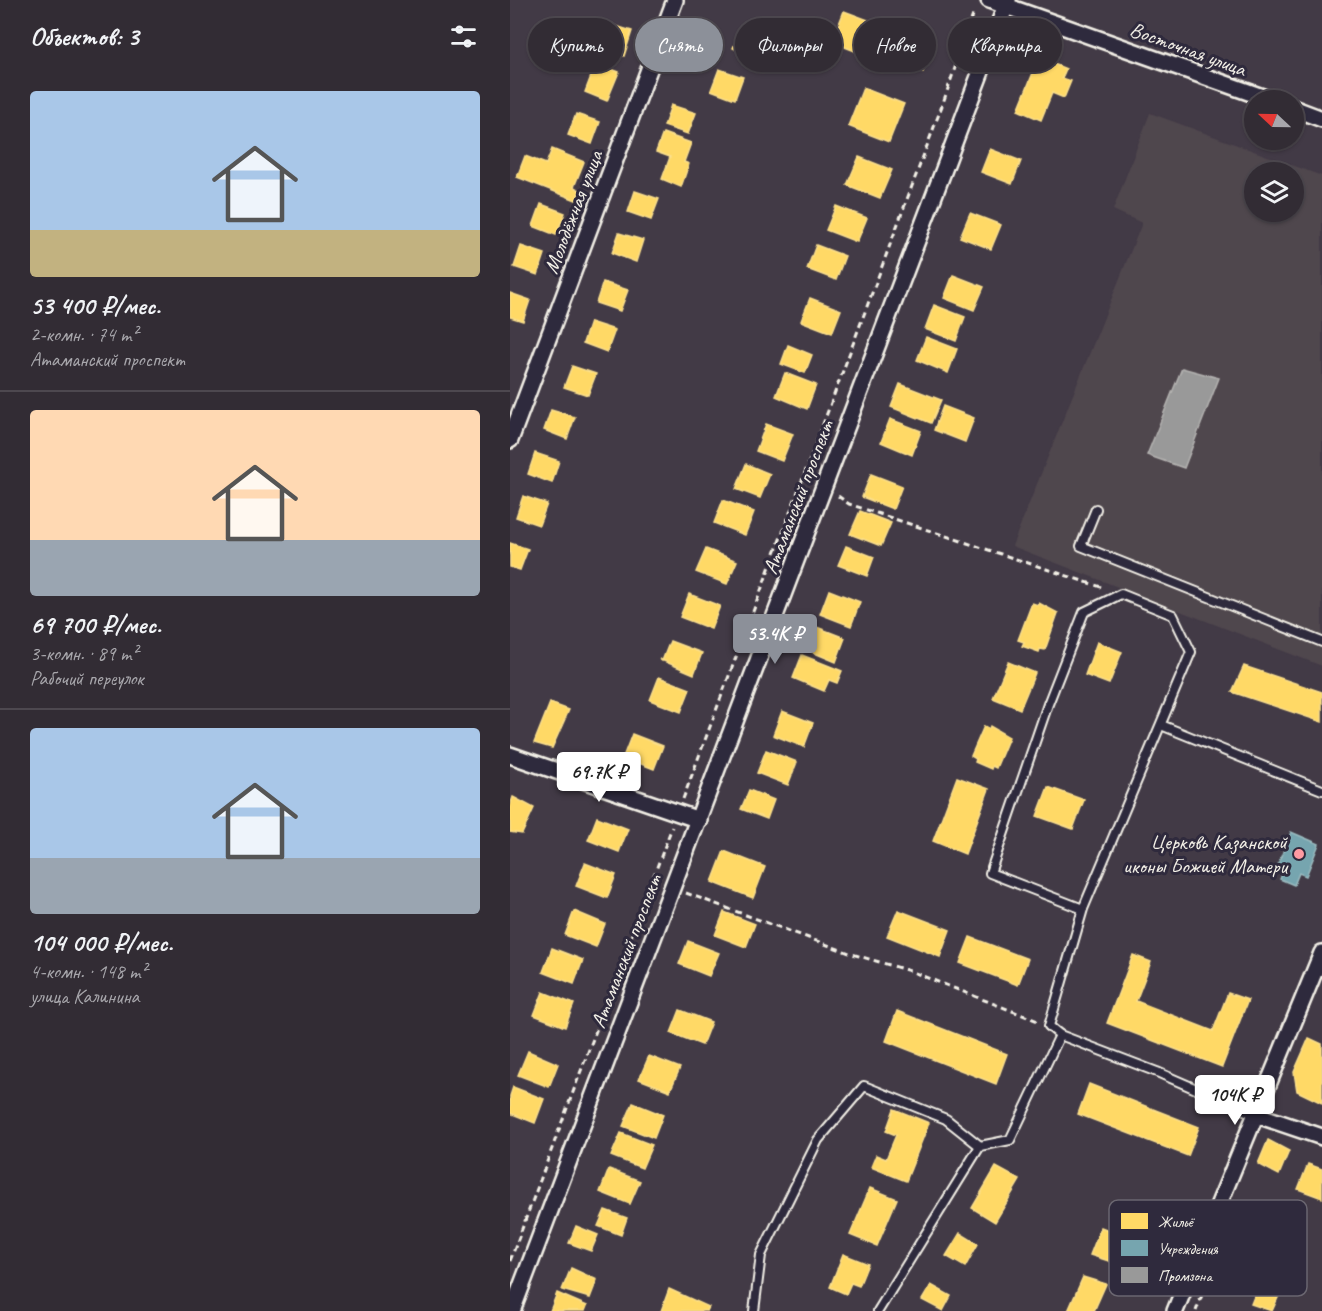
<!DOCTYPE html>
<html lang="ru">
<head>
<meta charset="utf-8">
<style>
  body { margin:0; font-family:Caveat,sans-serif; background:#3d3840; color:#f1f3f6; height:100vh; display:flex; flex-direction:column; font-size:22px; white-space:nowrap }
  * { box-sizing:border-box; margin:0 }
  p { font-size:20px; color:#a8a7ac }
  .icon { flex:none; width:33px; height:33px; fill:none; stroke:currentColor; stroke-width:2; stroke-linecap:round; stroke-linejoin:round }
  .map { position:relative; flex:1; overflow:hidden }
  .drawer { display:flex; flex-direction:column; background:#322c34; width:510px }
  .drawer>* { flex:none }
  .top-card { position:absolute; left:18px; top:18px; width:570px; height:54px; display:flex; gap:12px }
  .needle { width:39px; rotate:292deg }
  .fabs { position:absolute; left:734px; top:90px; display:grid; gap:12px }
  .fabs a { display:grid; place-items:center; width:60px; height:60px; border-radius:50%; background:#322c34; box-shadow:0 2px 4px #0004,0 0 0 2px #4d484f; font-size:30px }
  .price { position:absolute; translate:-50% -51px; padding:0 14px; border-radius:6px; background:#fff; color:#222; font-size:20px; line-height:39px; filter:drop-shadow(0 2px 3px #0008) }
  .price::after { content:''; position:absolute; left:50%; top:36px; width:18px; height:14px; margin-left:-9px; background:inherit; clip-path:polygon(0 0,100% 0,50% 100%) }
  .price.selected { background:#8c9099; color:#fff }
  ul { padding:0; list-style:none }
  li { display:grid; align-content:center; gap:12px; height:318px; padding:0 30px }
  li+li { border-top:2px solid #4d484f }
  li span { display:grid; place-items:center; height:186px; border-radius:6px; color:#555 }
  li>.icon { margin-inline-start:auto }
  span .icon { width:108px; height:108px; fill:#fffc; stroke-width:1 }
  li b { font-size:26px }
  h2 { display:flex; justify-content:space-between; align-items:center; height:72px; padding:0 30px; font-size:26px }
  .pill { padding:0 21px; border-radius:27px; background:#322c34; box-shadow:0 2px 4px #0004,0 0 0 2px #4d484f; font-size:21px; line-height:54px }
  .pill.selected { background:#8c9099; color:#fff }
  main { display:flex; flex:1; min-height:0 }
  .map>svg:first-child { display:block }
  .built { fill:#4f464d; fill-rule:evenodd }
  .homes { fill:#ffd966; stroke:#fce08d; stroke-width:1.5 }
  .public { fill:#76a5af; stroke:#9cbcc0; stroke-width:1.5 }
  .industry { fill:#999; stroke:#b4b3b1; stroke-width:1.5 }
  .lines { fill:none; stroke-linecap:round; stroke-linejoin:round }
  .lane-casing { stroke:#f4f1e8; stroke-width:12 }
  .street-casing { stroke:#f4f1e8; stroke-width:20 }
  .path { stroke:#f4f1e8; stroke-width:3; stroke-dasharray:6 4.5; stroke-linecap:butt }
  .lane { stroke:#2f2a3d; stroke-width:8 }
  .street { stroke:#2f2a3d; stroke-width:15 }
  .poi-dot { fill:#ff9aa2; stroke:#2f2a3d; stroke-width:2 }
  .labels { text-anchor:middle; dominant-baseline:central; stroke-width:6; stroke-linejoin:round; paint-order:stroke }
  .street-label { font-size:21px; fill:#f4f1e8; stroke:#2f2a3d }
  .poi-label { font-size:21px; fill:#f4f1e8; stroke:#2f2a3d; text-anchor:end }
  .key { fill:#2f2a3d; stroke:#6a6670; stroke-width:1.5 }
  .key-label { font-size:16px; fill:#f4f1e8 }
</style>
</head>
<body>
<main>
<section class="drawer">
<h2>Объектов: 3<svg class="icon" aria-label="filters" viewBox="0 0 24 24"><path d="M4 7h16M4 17h16"/><circle cx="9" cy="7" r="2"/><circle cx="15" cy="17" r="2"/></svg></h2>
<ul>
<li><span style="background:linear-gradient(#a9c7e8 75%,#c2b280 0)"><svg class="icon" aria-label="home" viewBox="0 0 24 24"><path d="M3 11l9-7 9 7M6 9v11h12V9"/></svg></span><div><b>53 400 ₽/мес.</b><p>2-комн. · 74 m²</p><p>Атаманский проспект</p></div></li>
<li><span style="background:linear-gradient(#ffd9b3 70%,#9aa5b1 0)"><svg class="icon" aria-label="home" viewBox="0 0 24 24"><path d="M3 11l9-7 9 7M6 9v11h12V9"/></svg></span><div><b>69 700 ₽/мес.</b><p>3-комн. · 89 m²</p><p>Рабочий переулок</p></div></li>
<li><span style="background:linear-gradient(#a9c7e8 70%,#9aa5b1 0)"><svg class="icon" aria-label="home" viewBox="0 0 24 24"><path d="M3 11l9-7 9 7M6 9v11h12V9"/></svg></span><div><b>104 000 ₽/мес.</b><p>4-комн. · 148 m²</p><p>улица Калинина</p></div></li>
</ul>
</section>
<div class="map">
<svg width="812" height="1311" viewBox="0 0 812 1311">
  <rect width="100%" height="100%" fill="#423a46"/>
  <filter id="ink" filterUnits="userSpaceOnUse"><feTurbulence type="fractalNoise" baseFrequency=".0167" numOctaves="2"/><feDisplacementMap in="SourceGraphic" scale="12" xChannelSelector="R" yChannelSelector="G"/><feConvolveMatrix kernelMatrix="1 2 1 2 8 2 1 2 1" color-interpolation-filters="sRGB"/></filter>
  <g filter="url(#ink)">
    <path class="built" d="M640,113L812,176V666L502,546L632,223L603,210ZM744,172H783V212H744Z"/>
    <g class="homes">
      <polygon points="334,11 358,20 345,51 322,42"/>
      <polygon points="96,23 122,31 114,56 88,47"/>
      <polygon points="233,26 241,30 231,52 223,48"/>
      <polygon points="391,36 422,48 413,72 382,59"/>
      <polygon points="529,58 556,69 552,78 561,81 554,98 542,93 531,120 508,110"/>
      <polygon points="86,63 109,72 97,101 75,92"/>
      <polygon points="209,69 233,77 225,99 201,90"/>
      <polygon points="353,88 394,104 379,142 338,126"/>
      <polygon points="161,105 186,113 178,134 154,126"/>
      <polygon points="66,114 90,122 82,144 58,135"/>
      <polygon points="153,133 181,143 174,162 179,164 171,187 152,179 160,157 146,152"/>
      <polygon points="42,149 74,162 64,187 70,190 66,200 7,177 15,156 36,164"/>
      <polygon points="480,149 511,161 502,184 471,172"/>
      <polygon points="349,157 382,170 370,198 337,185"/>
      <polygon points="125,191 149,199 141,220 118,212"/>
      <polygon points="31,204 55,213 46,235 23,226"/>
      <polygon points="326,206 357,218 347,242 316,230"/>
      <polygon points="460,213 491,225 481,249 450,237"/>
      <polygon points="109,233 133,240 126,262 102,253"/>
      <polygon points="306,245 335,256 326,280 297,269"/>
      <polygon points="11,246 35,254 28,275 4,267"/>
      <polygon points="443,275 474,287 464,310 434,298"/>
      <polygon points="93,282 118,290 110,311 86,303"/>
      <polygon points="0,293 20,300 13,321 0,317"/>
      <polygon points="300,298 331,310 322,333 291,321"/>
      <polygon points="424,305 455,317 446,341 415,329"/>
      <polygon points="80,322 105,330 97,352 73,343"/>
      <polygon points="416,337 447,349 438,373 407,360"/>
      <polygon points="278,345 302,355 295,373 271,364"/>
      <polygon points="62,366 86,374 78,395 54,387"/>
      <polygon points="275,373 306,385 297,409 266,396"/>
      <polygon points="390,384 431,400 421,423 381,407"/>
      <polygon points="433,406 464,418 455,442 424,430"/>
      <polygon points="41,410 65,417 57,439 34,430"/>
      <polygon points="380,419 411,431 402,455 371,442"/>
      <polygon points="256,424 283,434 272,461 246,451"/>
      <polygon points="25,453 49,461 42,483 18,474"/>
      <polygon points="236,464 260,474 250,498 226,489"/>
      <polygon points="361,474 392,486 383,509 352,497"/>
      <polygon points="13,496 37,504 29,525 6,517"/>
      <polygon points="213,500 244,512 235,535 204,523"/>
      <polygon points="350,511 381,523 371,546 340,534"/>
      <polygon points="0,543 18,549 10,570 0,567"/>
      <polygon points="336,546 364,557 357,576 328,565"/>
      <polygon points="196,549 227,561 217,584 186,572"/>
      <polygon points="319,590 350,602 341,626 310,614"/>
      <polygon points="179,594 210,606 201,629 170,617"/>
      <polygon points="522,603 528,605 529,603 548,613 535,650 530,649 529,652 512,646 514,642 508,640"/>
      <polygon points="304,626 335,638 326,662 295,649"/>
      <polygon points="160,641 192,653 184,674 149,659 152,661"/>
      <polygon points="587,642 612,652 599,684 575,675"/>
      <polygon points="292,655 332,671 327,683 319,680 314,691 283,678"/>
      <polygon points="498,662 525,673 510,709 483,698"/>
      <polygon points="734,666 812,692 812,722 722,692"/>
      <polygon points="149,677 180,689 171,712 140,700"/>
      <polygon points="40,703 59,710 42,748 24,743"/>
      <polygon points="272,711 303,723 294,747 263,735"/>
      <polygon points="474,726 479,729 480,726 499,737 486,768 482,766 481,769 465,762 466,759 461,756"/>
      <polygon points="122,734 153,746 144,769 113,757"/>
      <polygon points="256,750 287,762 278,785 247,773"/>
      <polygon points="447,777 479,789 455,854 423,841"/>
      <polygon points="538,787 574,800 563,829 527,816"/>
      <polygon points="239,790 264,800 257,819 231,809"/>
      <polygon points="3,797 24,808 12,834 0,832 0,806"/>
      <polygon points="87,817 118,829 109,852 78,840"/>
      <polygon points="214,851 255,867 243,898 202,882"/>
      <polygon points="75,863 106,875 97,898 66,886"/>
      <polygon points="388,910 440,930 430,957 377,936"/>
      <polygon points="64,911 95,924 86,947 55,935"/>
      <polygon points="214,912 245,924 236,947 205,935"/>
      <polygon points="460,937 518,959 508,985 450,963"/>
      <polygon points="178,941 209,953 199,976 169,964"/>
      <polygon points="42,948 73,960 64,984 33,972"/>
      <polygon points="623,955 641,962 626,1001 703,1031 718,993 738,1000 712,1067 597,1023"/>
      <polygon points="33,992 64,1004 55,1027 24,1015"/>
      <polygon points="170,1010 201,1022 192,1045 161,1033"/>
      <polygon points="387,1011 497,1054 486,1084 376,1041"/>
      <polygon points="799,1038 812,1044 812,1103 787,1091 784,1072"/>
      <polygon points="18,1051 48,1064 39,1087 8,1075"/>
      <polygon points="139,1056 170,1068 160,1091 129,1079"/>
      <polygon points="579,1084 689,1127 678,1156 568,1114"/>
      <polygon points="3,1087 34,1099 25,1123 0,1113 0,1096"/>
      <polygon points="123,1103 153,1115 144,1138 113,1126"/>
      <polygon points="384,1109 419,1123 396,1181 361,1167 366,1155 376,1159 386,1135 376,1131"/>
      <polygon points="111,1133 142,1145 132,1168 101,1156"/>
      <polygon points="758,1140 779,1151 769,1175 748,1164"/>
      <polygon points="798,1164 812,1169 812,1198 788,1189"/>
      <polygon points="486,1167 510,1180 485,1222 462,1208"/>
      <polygon points="99,1169 130,1181 120,1204 90,1192"/>
      <polygon points="360,1188 387,1199 367,1246 340,1235"/>
      <polygon points="95,1210 117,1218 111,1235 88,1226"/>
      <polygon points="66,1226 88,1235 81,1251 59,1243"/>
      <polygon points="591,1227 614,1236 602,1262 580,1255"/>
      <polygon points="450,1233 468,1244 455,1267 436,1256"/>
      <polygon points="333,1254 358,1264 349,1286 341,1283 336,1294 320,1287"/>
      <polygon points="61,1268 87,1280 80,1298 52,1290"/>
      <polygon points="573,1277 596,1284 584,1311 558,1311"/>
      <polygon points="750,1282 771,1291 762,1311 741,1304"/>
      <polygon points="421,1285 441,1296 433,1311 412,1300"/>
      <polygon points="159,1289 199,1307 197,1311 151,1311"/>
      <polygon points="47,1293 77,1306 75,1311 40,1311"/>
    </g>
    <polygon class="public" points="781,832 809,844 796,876 789,873 784,885 770,879 775,867 768,864"/>
    <polygon class="industry" points="672,368 709,378 674,468 637,455"/>
    <g class="lines">
      <defs>
        <g id="lane">
          <polyline points="586,509 571,546 812,642"/>
          <polyline points="651,725 812,790"/>
          <polyline points="573,909 480,873 538,704 574,612 611,594 663,615 681,652 573,909 539,1026 550,1035 647,1072 746,1115"/>
          <polyline points="244,1311 251,1255 308,1140 354,1086 436,1119 470,1146"/>
          <polyline points="368,1311 470,1146 500,1140 550,1035"/>
        </g>
        <g id="street">
          <polyline points="479,0 761,100"/>
          <polyline points="783,108 812,119"/>
          <polyline points="0,440 165,0"/>
          <polyline points="0,755 189,820"/>
          <polyline points="747,1115 812,1137"/>
          <polyline points="2,1311 498,0"/>
          <polyline points="665,1311 812,953"/>
        </g>
      </defs>
      <use href="#lane" class="lane-casing"/>
      <use href="#street" class="street-casing"/>
      <g class="path">
        <polyline points="328,496 339,504 594,588"/>
        <polyline points="173,799 433,103 463,15"/>
        <polyline points="176,893 342,954 400,971 528,1021"/>
        <polyline points="0,1261 162,827"/>
        <polyline points="686,1311 699,1276"/>
      </g>
      <use href="#lane" class="lane"/>
      <use href="#street" class="street"/>
    </g>
  </g>
  <circle class="poi-dot" cx="789" cy="854" r="6"/>
  <g class="labels">
    <g class="street-label">
      <text transform="translate(678 49) rotate(20)">Восточная улица</text>
      <text transform="translate(63 212) rotate(-69)">Молодёжная улица</text>
      <text transform="translate(288 497) rotate(-69)">Атаманский проспект</text>
      <text transform="translate(116 951) rotate(-69)">Атаманский проспект</text>
    </g>
    <g class="poi-label">
      <text x="777" y="842">Церковь Казанской<tspan x="777" dy="24">иконы Божией Матери</tspan></text>
    </g>
  </g>
  <rect x="599" y="1200" width="198" height="96" rx="9" class="key"/>
  <rect x="611" y="1213" width="27" height="16" fill="#ffd966"/>
  <rect x="611" y="1240" width="27" height="16" fill="#76a5af"/>
  <rect x="611" y="1267" width="27" height="16" fill="#999"/>
  <g class="key-label">
    <text x="648" y="1227">Жильё</text>
    <text x="648" y="1254">Учреждения</text>
    <text x="648" y="1281">Промзона</text>
  </g>
</svg>
<div class="fabs">
<a><svg class="needle" viewBox="-14 -14 28 28"><path d="M0-13l5 13h-10z" fill="#e53935"/><path d="M0 13l5-13h-10z" fill="#a8a7ac"/></svg></a>
<a><svg class="icon" aria-label="layers" viewBox="0 0 24 24"><path d="M12 4l9 5-9 5-9-5zM3 14l9 5 9-5"/></svg></a>
</div>
<b class="price selected" style="left:265px;top:665px">53.4K ₽</b>
<b class="price" style="left:89px;top:803px">69.7K ₽</b>
<b class="price" style="left:725px;top:1126px">104K ₽</b>
<div class="top-card">
<a class="pill">Купить</a>
<a class="pill selected">Снять</a>
<a class="pill">Фильтры</a>
<a class="pill">Новое</a>
<a class="pill">Квартира</a>
</div>
</div>
</main>
</body>
</html>
